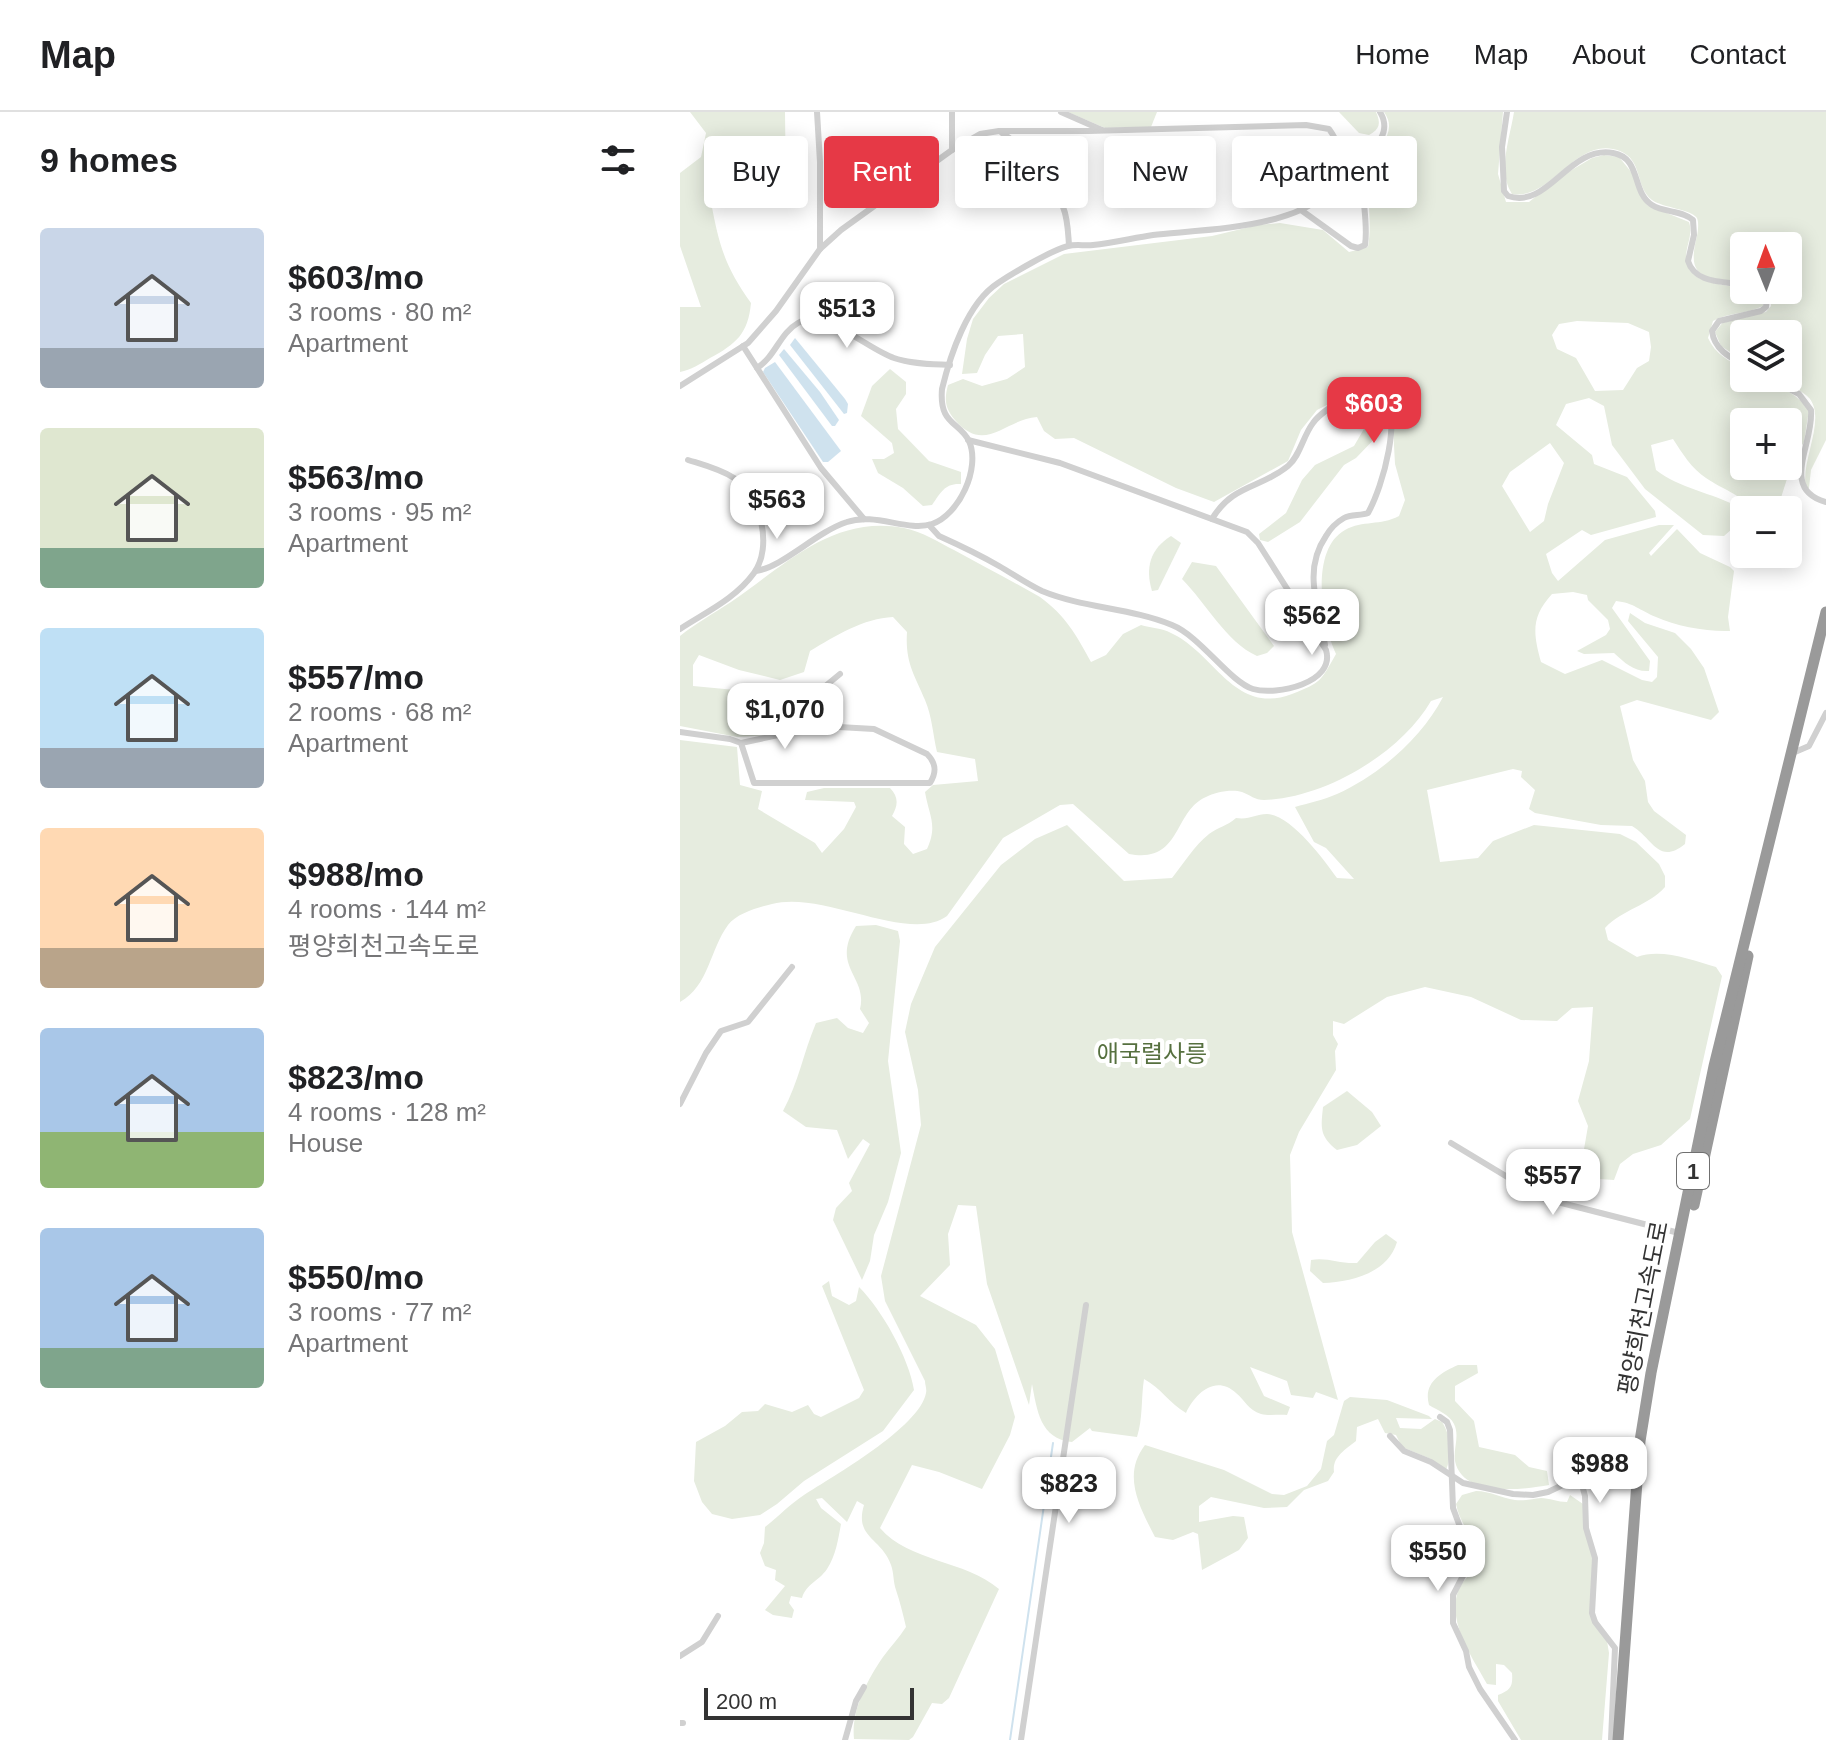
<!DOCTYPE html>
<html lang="en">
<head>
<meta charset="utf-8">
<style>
  body { margin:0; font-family:Arial,"Noto Sans KR",sans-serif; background:#f6f6f6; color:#202124; height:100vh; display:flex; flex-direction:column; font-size:30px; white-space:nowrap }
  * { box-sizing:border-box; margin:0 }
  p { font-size:26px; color:#757577 }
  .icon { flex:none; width:44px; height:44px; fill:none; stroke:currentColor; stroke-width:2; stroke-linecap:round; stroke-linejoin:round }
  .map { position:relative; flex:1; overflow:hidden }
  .details { display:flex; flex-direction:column; background:#fff; width:680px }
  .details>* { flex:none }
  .guide { position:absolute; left:24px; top:24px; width:760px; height:72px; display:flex; gap:16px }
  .needle { width:52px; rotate:359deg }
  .fabs { position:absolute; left:1050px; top:120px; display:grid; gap:16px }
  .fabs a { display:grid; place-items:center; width:72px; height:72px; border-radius:8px; background:#fff; box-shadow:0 4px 20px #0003; font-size:40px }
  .scale { position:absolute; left:24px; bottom:20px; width:210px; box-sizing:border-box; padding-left:8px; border:4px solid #333; border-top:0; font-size:22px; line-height:28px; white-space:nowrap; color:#333; -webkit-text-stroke:6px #fff; paint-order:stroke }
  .price { position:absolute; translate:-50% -68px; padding:0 18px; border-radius:16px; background:#fff; color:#222; font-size:26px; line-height:52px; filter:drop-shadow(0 2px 4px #0008) }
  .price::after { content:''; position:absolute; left:50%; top:48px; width:24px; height:18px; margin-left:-12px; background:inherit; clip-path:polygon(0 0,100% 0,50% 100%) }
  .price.on { background:#e63946; color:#fff }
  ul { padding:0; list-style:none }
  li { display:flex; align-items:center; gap:24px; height:200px; padding:0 40px }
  li span { display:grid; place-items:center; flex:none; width:224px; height:160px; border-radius:8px; color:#555 }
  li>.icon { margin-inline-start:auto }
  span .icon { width:96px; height:96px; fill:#fffc; stroke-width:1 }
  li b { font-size:34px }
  h2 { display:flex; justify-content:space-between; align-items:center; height:96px; padding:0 40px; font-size:34px }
  .chip { padding:0 28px; border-radius:8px; background:#fff; box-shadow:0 4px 20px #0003; font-size:28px; line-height:72px }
  .chip.on { background:#e63946; color:#fff }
  header { display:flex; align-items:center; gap:48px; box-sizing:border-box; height:112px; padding:0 40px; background:#fff; border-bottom:2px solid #e0e0e0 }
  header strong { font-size:38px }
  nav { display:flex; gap:44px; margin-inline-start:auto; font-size:28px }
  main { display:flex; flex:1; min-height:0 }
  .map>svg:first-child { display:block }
  .green { fill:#e6ecdf; fill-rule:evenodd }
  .water { fill:#cfe2ee }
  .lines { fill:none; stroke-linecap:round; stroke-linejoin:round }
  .stream { stroke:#cfe2ee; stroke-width:2 }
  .street { stroke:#d0d0d0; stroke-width:6 }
  .highway { stroke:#9a9a9a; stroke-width:11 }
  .labels { text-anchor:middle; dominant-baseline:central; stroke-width:8; stroke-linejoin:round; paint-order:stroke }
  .shield { fill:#fff; stroke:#707070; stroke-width:2 }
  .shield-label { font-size:22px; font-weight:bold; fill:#333 }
  .park-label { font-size:24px; fill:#56703f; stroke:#fff }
  .street-label { font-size:24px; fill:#333; stroke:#fff }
</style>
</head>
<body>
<header>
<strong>Map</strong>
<nav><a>Home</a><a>Map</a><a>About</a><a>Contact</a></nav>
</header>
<main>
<section class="details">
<h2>9 homes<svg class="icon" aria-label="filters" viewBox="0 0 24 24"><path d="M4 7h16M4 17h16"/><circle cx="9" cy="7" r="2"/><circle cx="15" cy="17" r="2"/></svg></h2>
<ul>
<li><span style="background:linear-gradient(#c9d6e8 75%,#9aa5b1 0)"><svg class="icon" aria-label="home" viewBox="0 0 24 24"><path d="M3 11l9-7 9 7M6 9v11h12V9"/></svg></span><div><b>$603/mo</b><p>3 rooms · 80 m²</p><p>Apartment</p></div></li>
<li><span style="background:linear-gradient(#dfe7d0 75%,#7fa58c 0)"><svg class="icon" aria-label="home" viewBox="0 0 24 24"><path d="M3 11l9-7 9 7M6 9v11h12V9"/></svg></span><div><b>$563/mo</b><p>3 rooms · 95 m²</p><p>Apartment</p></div></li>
<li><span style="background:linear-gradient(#bfe0f5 75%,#9aa5b1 0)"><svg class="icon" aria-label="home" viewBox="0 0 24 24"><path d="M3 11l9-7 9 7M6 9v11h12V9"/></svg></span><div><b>$557/mo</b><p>2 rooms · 68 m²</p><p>Apartment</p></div></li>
<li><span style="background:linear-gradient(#ffd9b3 75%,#b9a48a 0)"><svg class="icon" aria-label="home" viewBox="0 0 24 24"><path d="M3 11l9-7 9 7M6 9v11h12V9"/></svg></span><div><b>$988/mo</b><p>4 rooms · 144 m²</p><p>평양희천고속도로</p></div></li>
<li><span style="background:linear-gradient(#a9c7e8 65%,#8fb573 0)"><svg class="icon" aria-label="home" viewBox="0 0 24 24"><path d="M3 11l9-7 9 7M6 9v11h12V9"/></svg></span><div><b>$823/mo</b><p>4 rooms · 128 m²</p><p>House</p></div></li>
<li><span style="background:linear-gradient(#a9c7e8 75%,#7fa58c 0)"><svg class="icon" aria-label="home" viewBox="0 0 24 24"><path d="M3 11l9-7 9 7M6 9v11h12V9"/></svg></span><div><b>$550/mo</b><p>3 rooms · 77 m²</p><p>Apartment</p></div></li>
</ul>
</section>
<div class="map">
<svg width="1146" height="1628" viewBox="0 0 1146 1628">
  <rect width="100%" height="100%" fill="#fff"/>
  <g class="green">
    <path d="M10,0H105L106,83L53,80L31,90C39,133 45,155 71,191C68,222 56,232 30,246C20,252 11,258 0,260V195H21L0,134V61L21,45L26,21Z"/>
    <polygon points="388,0 477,0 471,15 425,16"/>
    <path d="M659,0H696C701,11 700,17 689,23L679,21Z"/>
    <path d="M704,0H823L818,62L826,90H849L880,65L912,46L924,43L939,45L952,61L967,93L1009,110C1014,125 1003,137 1007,152C1014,178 1064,169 1083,186V194C1067,202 1049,200 1033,209L1028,226C1035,242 1049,249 1064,257V266C1087,266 1115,279 1129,298L1124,330L1113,348L1097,398H1074C1057,380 1045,379 1026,366C1012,357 1002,341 993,327L971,333L976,358C999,376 1032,381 1059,395L1060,410L1044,424L1023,423L965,377L932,333L924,294L909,286L886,292L876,313L912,343L914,352L947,365L975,399L976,405L911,423L902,418L866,442L872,461L878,469L925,428L979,413H994L969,441L971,444L997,417L1020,441L1050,455L1054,459L1048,505L1050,519C1027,520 996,514 976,505C959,498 954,491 936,489L932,496L970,549L969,559C954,560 945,551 934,541L904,542L897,539L926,523L930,517L928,508L908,488L907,483L893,480L872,482C851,505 853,521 861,550L885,562L922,548L962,568L972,570L977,565L978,545L948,509L950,501L965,511L995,521L1011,537L1024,556L1039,600L1031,608L957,588L940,594L953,648L965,669L968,690L974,699L1006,723L1005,732C978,754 972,725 952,714L921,713L855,701L849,697L855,678L841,665L842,659L833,657L747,678L760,750L798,746L813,729L854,713L940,722L956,730L979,752L985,764V775C968,794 943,797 925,816L928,828L957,845C981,836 1012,848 1036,855L1042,864L1010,1007L981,1033L953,1042L940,1052L934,1068L918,1067L903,1043L908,1014L898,989L909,949L913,895L892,896L877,909L841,908L791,885L745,875L707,885L664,912L653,909V923L658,932L655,939L656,958L619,1020L610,1043L612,1120L658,1288L636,1280L633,1286L611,1283L607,1269L570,1255L584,1284L610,1295L607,1303C599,1302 589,1304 581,1302C568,1298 565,1288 556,1281C535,1262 515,1282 506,1301C489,1291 481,1276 464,1267C461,1286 463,1307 457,1325L412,1319L410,1316L392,1330C360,1327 357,1298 352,1272L349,1293L307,1172L296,1094L278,1093L268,1122L270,1153L240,1184L296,1213L315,1237L335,1305L330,1323L302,1377L259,1360L232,1353L200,1416C229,1450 285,1448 319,1477L269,1586L262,1592L252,1591L233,1625L229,1628L174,1627C171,1599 187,1568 203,1545C210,1535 219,1526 226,1515C223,1502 220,1490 216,1478C213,1470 214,1461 211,1453C202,1426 174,1426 184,1393L177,1389L167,1410L142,1386L136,1387L141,1396L161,1412C158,1428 156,1443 147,1457C139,1469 126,1472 122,1486L111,1484L109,1491L114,1498L112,1506L93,1503L85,1498L105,1474L95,1468L96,1458L85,1454L80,1441L84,1431L85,1415C98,1405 110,1392 124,1383C152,1365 240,1315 246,1281C247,1277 245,1273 245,1269L205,1189L201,1164L241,1013L238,978L225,920L231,892L255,835L321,753L355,727L387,713L444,769L492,766C504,751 514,734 529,722C538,715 547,714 556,706C570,708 575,702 587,702C611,703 644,748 657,766L674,767L646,736L634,730L615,695C628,691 644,688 657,682C699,663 741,627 763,585L751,589C721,641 645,686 584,688C575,688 570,683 562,680C552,677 535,680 526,685C493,699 502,752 449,742L393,692L380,693L323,726L267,804C229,832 143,778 92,792C79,795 57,801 48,813C30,837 29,874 0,890V628L57,635L60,673L82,679L78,697L135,731L142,741L164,717L176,695L174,690L125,688L127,680L144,676H210C219,685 218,694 212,704L225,715L224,732L233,742L247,737C258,713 249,704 245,680L253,673L298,669L295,647L257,640C253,623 252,604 245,588C234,562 225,550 227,520L213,505C184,506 155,524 130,539L124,560L100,568L59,558L19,543L13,553V574L66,579L74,592L90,595L101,592L103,582L116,581L118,616L90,623L57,625L0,614V524C16,511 33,502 51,490C104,454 153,402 224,416C243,420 258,430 274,438C303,454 332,469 360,485C385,503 397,524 411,550L426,543L443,522L461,513C470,516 482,516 491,521C535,541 554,604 612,582C642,570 640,570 656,542C642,512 629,438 665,418C683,408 700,414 719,404L725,388L715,352L711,277L696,268L637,298L621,318L608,349L534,390L496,376L394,326L375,327L364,319L357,305C325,307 305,343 275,308C265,296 264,288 268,273L283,267L302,274L327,267L345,255L343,222L318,224L305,243L297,261L282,262L287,227L293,207L309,186L324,172L384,142L532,124L578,113L600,111L643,118L669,140L688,135C693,105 684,84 693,52C699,33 718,19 704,0ZM897,209L948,211L969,220L971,235L969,249L957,256L943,278L915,279L896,246L877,237L872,223L879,212ZM1064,310H1108V354H1064ZM870,331L884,351L868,392L864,409L850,420L822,374L830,360Z"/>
    <path d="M834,0H1146V328L1131,358L1129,376H1126C1120,350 1146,309 1130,287C1122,278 1108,272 1097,266H1108V222H1064V249L1041,234L1035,220L1044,209L1086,200L1091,194V188L1083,178H1108V134H1064V170C1027,165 1005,170 1017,124C1018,119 1019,111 1017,106C1011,97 983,96 972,88C955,75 963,48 940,39C896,22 872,89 832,82C817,59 830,26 834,0Z"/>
    <path d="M210,257L226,270V282L216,297L218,317L249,349L281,360V372C265,371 261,380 252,393L243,394L223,376L198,361L192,347H204L214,341L212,331L181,304L192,274Z"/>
    <polygon points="700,305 703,318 676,346 664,353 620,410 588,430 580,428 579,422 606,401 622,368 635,353 674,334 688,310"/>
    <path d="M491,424L501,431L478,478L472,479C465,456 470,437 491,424Z"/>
    <path d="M512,450L536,454L594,534L587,541L577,544C546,530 526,491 502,467Z"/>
    <path d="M196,813L218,819L220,829L208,949L221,1041L208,1090L194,1123L190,1149L182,1168L153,1108L156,1096L172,1079L169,1071L190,1032L183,1027L168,1047L157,1018L126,1015L103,999C119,969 123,942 136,911L157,906L168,916L183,921L189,911L180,897C188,864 150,855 176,814Z"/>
    <path d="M667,979L692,1000L701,1014L677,1033L657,1038C639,1024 641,1015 643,995Z"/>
    <path d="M706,1122L717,1130C708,1161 671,1170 643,1171L630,1159L631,1148C647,1145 660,1152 677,1151L695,1130Z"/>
    <path d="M149,1169L152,1184L169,1193L176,1189L179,1175C202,1198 229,1246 234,1278L203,1319L124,1369L97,1392L80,1403L52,1407L32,1402L22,1390L14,1369L16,1330L45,1314L62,1300L78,1299L85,1292L112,1300L128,1293L134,1302L141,1305L179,1286L184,1278L142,1174Z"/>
    <path d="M778,1253H797L798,1261L775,1274V1289L794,1309L799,1335L835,1343L849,1355L867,1359L869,1373C842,1378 782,1385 775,1349C773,1337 780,1324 774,1312C770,1303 757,1298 749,1293C743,1271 760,1261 778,1253Z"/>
    <path d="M670,1285L707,1288L749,1304L752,1307L716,1306L720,1316L741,1317L755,1307L762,1310C771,1323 772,1344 766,1358L751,1347L722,1335L716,1323L705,1321L698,1307L677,1315L676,1329C665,1338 652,1345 654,1360L648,1369L624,1378L607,1395L584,1396L531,1385L519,1394V1410L553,1404L564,1405L568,1426L559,1438L522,1458L518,1422L513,1420L493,1428L475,1425C459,1394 442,1363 465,1333L544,1358L592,1382L604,1383L627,1374L641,1357L647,1329L654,1323L664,1289Z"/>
    <path d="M796,1379C810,1379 821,1386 835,1388C845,1389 852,1387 861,1386C869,1386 878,1390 887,1390L890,1383L903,1392L913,1448L910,1492L927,1529L929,1541L922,1628H841L818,1589V1583C831,1578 833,1574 832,1561L824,1553L816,1552V1573L807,1572C792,1545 763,1504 781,1473C786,1465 795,1458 801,1449C796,1428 780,1413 776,1392L782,1383Z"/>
  </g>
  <g class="water">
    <polygon points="115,226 165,287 168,292 167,301 164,302 110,233"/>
    <polygon points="104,237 140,280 159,308 155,314 152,314 99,243"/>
    <polygon points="95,250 161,339 148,350 143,350 83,260 85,256"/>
  </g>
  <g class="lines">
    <polyline class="stream" points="330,1628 373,1331"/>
    <g class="street">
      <polyline points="137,0 140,50 140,137"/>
      <polyline points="272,0 272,38"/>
      <polyline points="381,0 422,18"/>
      <path d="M827,0L822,35L824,79L828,84C868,98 889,33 933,41C962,46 951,80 972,93C985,101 1002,98 1013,108L1014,123L1008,149C1015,172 1044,169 1064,173"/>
      <path d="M322,21C347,36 372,68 383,95C388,107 388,121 389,133"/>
      <path d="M621,98L671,134L678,136L685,133C689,108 679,81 685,57C690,36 714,23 700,0"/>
      <polyline points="63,234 141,356 184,407"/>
      <path d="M1064,253C1049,245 1034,237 1032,219L1039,209L1081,199L1086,195L1087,184L1078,178"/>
      <path d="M77,256C95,245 100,221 118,211C144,196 189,238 214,246C231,252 252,252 270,253"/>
      <path d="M1089,266L1119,282L1131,298C1134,332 1099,377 1146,390"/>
      <path d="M0,274L68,231L96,199L140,137L161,118L272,38L300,22L319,19H408L626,13L649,17C657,28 660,37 659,51C657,118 520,117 473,123C453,126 433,131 413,133C405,134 396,132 388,134C372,138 333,161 318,171C287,191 270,244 262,277C259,313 279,309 289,329C301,356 279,403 252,412C227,420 195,400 167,410C136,420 103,455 76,459"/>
      <path d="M532,407C553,372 580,377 608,354C620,344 623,324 633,311C643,297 686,271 703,277C723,304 703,374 688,401C681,404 671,402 664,406C657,410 650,417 646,424C622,459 639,495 645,533"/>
      <path d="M249,413L259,424C279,433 300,443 319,454C333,462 347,472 362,479C403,496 451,496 492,513C520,524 550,570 573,577C596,584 656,571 646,538L578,431L567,420L380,351L288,328"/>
      <path d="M0,517C26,500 55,487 74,461C93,435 81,384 54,366C40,357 24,353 8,348"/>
      <path d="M0,620L50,627L61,631L74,671H250C257,660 256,651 247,642L194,617L141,614L139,601L143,576L160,562"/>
      <polyline points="61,631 141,614"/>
      <polyline points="1115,640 1129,634 1146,601"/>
      <polyline points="0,992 26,941 41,919 68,910 112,855"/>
      <polyline points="771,1031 862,1086 999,1121"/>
      <polyline points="760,1305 767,1310 770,1318 773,1396 789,1439 785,1460 773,1483 773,1511 786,1539 789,1555 800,1577 835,1628"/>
      <polyline points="710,1324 724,1339 751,1350 783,1371 833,1382 853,1383 868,1380 891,1369 897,1369 902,1373 905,1384 906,1416 915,1446 912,1501 915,1510 935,1536 931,1628"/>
      <polyline points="0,1544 22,1530 38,1504"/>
      <polyline points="0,1611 3,1611"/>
      <polyline points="165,1628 176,1589 184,1575"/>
      <polyline points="341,1628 406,1193"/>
    </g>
    <g class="highway">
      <polyline points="1014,1093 1068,844"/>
      <polyline points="938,1628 960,1329 971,1261 1034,954 1146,500"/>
    </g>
  </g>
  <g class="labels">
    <rect class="shield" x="997" y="1041" width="32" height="36" rx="6"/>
    <g class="shield-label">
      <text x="1013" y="1059">1</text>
    </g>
    <g class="park-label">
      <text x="472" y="941">애국렬사릉</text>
    </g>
    <g class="street-label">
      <text transform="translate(963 1196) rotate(-79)">평양희천고속도로</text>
    </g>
  </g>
</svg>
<div class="fabs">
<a><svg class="needle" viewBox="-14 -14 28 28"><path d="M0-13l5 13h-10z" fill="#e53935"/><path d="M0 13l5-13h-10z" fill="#757577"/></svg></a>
<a><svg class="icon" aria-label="layers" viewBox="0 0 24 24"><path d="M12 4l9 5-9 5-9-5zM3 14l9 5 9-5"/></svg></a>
<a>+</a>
<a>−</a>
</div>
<div class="scale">200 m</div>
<b class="price" style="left:167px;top:238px">$513</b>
<b class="price on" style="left:694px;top:333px">$603</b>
<b class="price" style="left:97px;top:429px">$563</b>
<b class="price" style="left:632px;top:545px">$562</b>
<b class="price" style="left:105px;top:639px">$1,070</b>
<b class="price" style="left:873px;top:1105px">$557</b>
<b class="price" style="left:920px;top:1393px">$988</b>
<b class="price" style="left:389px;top:1413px">$823</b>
<b class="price" style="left:758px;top:1481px">$550</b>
<div class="guide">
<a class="chip">Buy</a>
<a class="chip on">Rent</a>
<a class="chip">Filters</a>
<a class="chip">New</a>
<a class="chip">Apartment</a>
</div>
</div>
</main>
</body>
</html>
